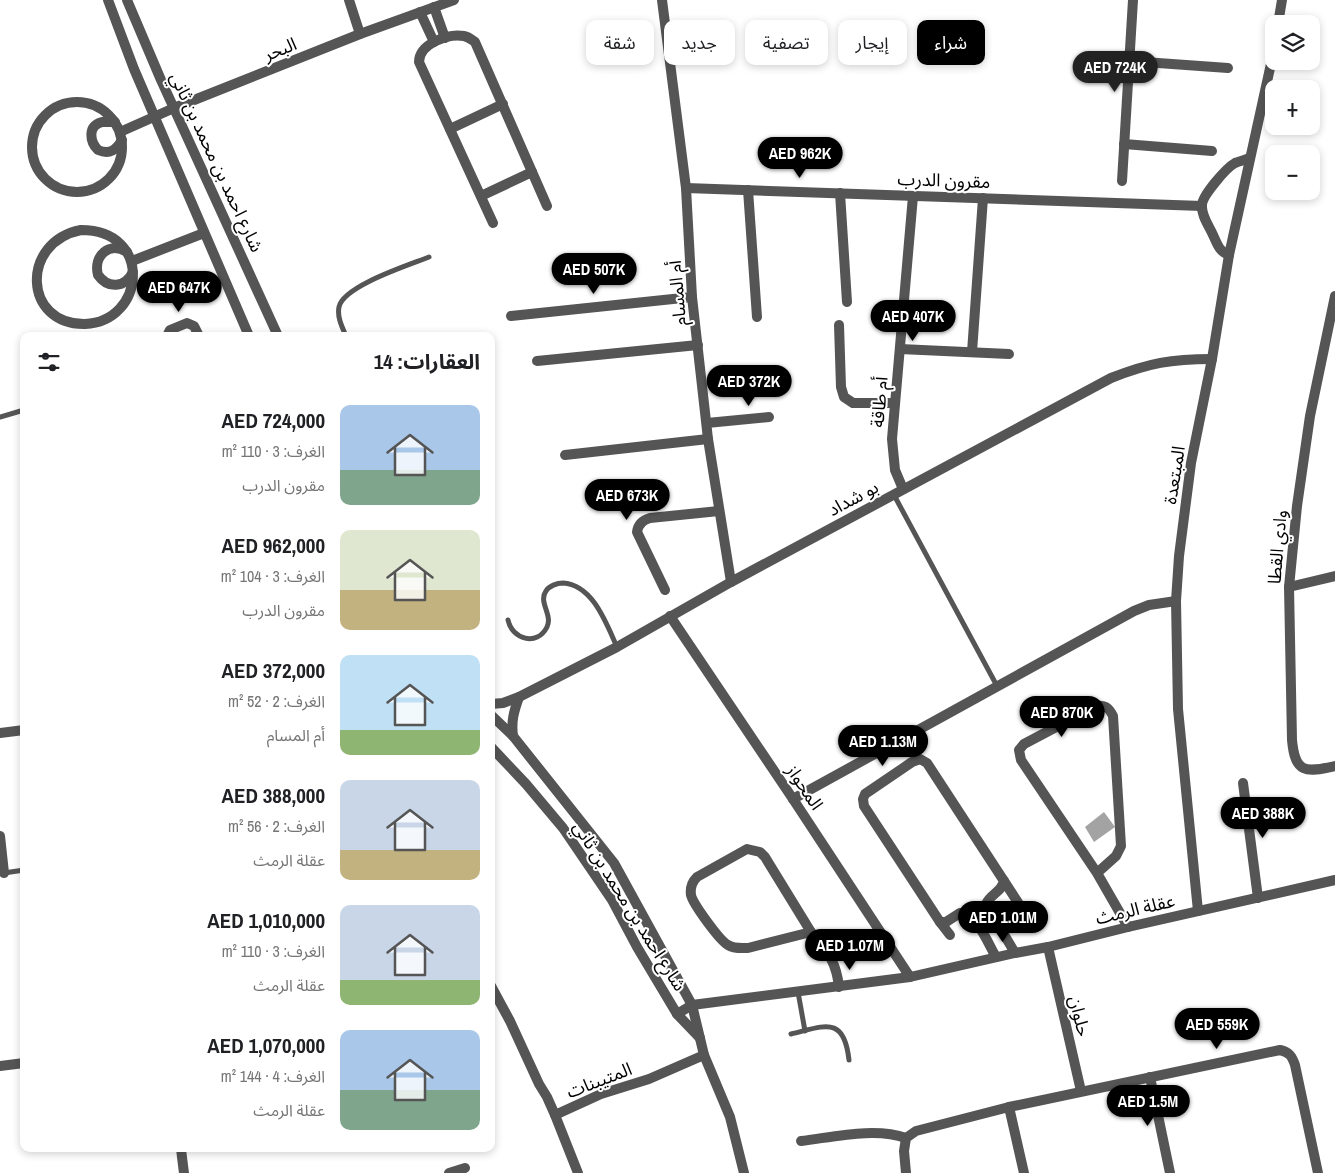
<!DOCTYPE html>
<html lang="ar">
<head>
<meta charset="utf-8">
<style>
  body { margin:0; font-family:"Archivo Narrow","Noto Sans Arabic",sans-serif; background:#f6f6f6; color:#202124; direction:rtl; height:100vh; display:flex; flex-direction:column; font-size:19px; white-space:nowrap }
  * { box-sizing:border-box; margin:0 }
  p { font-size:16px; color:#757577 }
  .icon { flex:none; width:28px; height:28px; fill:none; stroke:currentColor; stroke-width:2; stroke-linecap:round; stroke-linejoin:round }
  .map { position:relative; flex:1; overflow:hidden; direction:ltr }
  .drawer { position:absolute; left:20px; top:332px; width:475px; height:820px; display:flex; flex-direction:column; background:#fff; border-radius:10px; box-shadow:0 2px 8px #0003; direction:rtl }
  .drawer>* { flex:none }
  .guide { position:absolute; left:510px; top:20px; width:475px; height:45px; direction:rtl; display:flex; gap:10px }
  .controls { position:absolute; left:1265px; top:15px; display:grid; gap:10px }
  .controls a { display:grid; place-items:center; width:55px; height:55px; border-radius:10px; background:#fff; box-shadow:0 2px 8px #0003; font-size:25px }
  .price { position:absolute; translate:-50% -42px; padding:0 11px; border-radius:18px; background:#000; color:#fff; font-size:16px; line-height:32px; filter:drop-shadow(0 1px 2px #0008) }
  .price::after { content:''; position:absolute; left:50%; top:30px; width:15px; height:11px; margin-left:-8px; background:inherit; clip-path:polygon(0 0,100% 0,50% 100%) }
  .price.current { background:#222; color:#fff }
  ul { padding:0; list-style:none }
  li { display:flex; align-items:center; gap:15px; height:125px; padding:0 15px }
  li span { display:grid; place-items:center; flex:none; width:140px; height:100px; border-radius:10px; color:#555 }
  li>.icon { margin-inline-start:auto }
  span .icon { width:60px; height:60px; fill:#fffc; stroke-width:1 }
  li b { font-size:21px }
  h2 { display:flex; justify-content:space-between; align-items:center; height:60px; padding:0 15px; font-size:21px }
  .chip { padding:0 18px; border-radius:10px; background:#fff; box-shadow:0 2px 8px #0003; font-size:18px; line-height:45px }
  .chip.current { background:#000; color:#fff }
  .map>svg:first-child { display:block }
  .water { fill:#a3a3a3 }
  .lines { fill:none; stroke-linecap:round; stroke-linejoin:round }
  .service { stroke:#555; stroke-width:5 }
  .minor { stroke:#555; stroke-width:10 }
  .tertiary { stroke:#555; stroke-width:10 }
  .labels { text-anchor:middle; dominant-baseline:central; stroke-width:4; stroke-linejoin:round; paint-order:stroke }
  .street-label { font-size:18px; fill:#000; stroke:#fff }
</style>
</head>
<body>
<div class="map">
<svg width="1335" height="1173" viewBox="0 0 1335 1173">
  <rect width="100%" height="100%" fill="#fff"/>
  <polygon class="water" points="1104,812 1115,827 1094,842 1085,827"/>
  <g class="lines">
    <g class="service">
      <path d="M346,336C342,327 337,317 339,307C343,286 409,265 429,257"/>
      <polyline points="0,417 24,410"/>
      <polyline points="894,495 997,686"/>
      <path d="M508,620C512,639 537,647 547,627C553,615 538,602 546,591C549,586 557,583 563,583C593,585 606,623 617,647"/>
      <polyline points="4,873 24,870"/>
      <polyline points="798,992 805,1031"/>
      <path d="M791,1034C825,1026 844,1015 849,1060"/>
    </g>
    <g class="minor">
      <polyline points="349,0 360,34"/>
      <polyline points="662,0 686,188 692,297 708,439 731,582"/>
      <polyline points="434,7 445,38"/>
      <polyline points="420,12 434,42"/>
      <polyline points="1278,24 1282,0"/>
      <polyline points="1130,61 1228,68"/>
      <circle cx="77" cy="147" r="45"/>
      <path d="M115,122C111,122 105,122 102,122C87,126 90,142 98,150C110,155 116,150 122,140"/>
      <polyline points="450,129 503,104"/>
      <polyline points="120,132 174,108 360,34 454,0"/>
      <polyline points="1124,144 1212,151"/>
      <polyline points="1122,181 1133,0"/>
      <polyline points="686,188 1202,206"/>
      <polyline points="748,190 757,317"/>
      <polyline points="840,193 847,302"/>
      <polyline points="481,196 532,172"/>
      <path d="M493,223L419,62C419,44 448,33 464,36C469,37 472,40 475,42L547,206"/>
      <path d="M81,230C154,230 145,322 85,324C23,325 20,242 81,230Z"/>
      <path d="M127,252C109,241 93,256 98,275C108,289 125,288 133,272"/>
      <path d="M1229,255C1219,252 1217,243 1213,235C1209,226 1201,215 1202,205C1202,196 1226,168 1235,163C1240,161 1245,160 1250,158"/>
      <polyline points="132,261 204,233"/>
      <path d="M1335,296L1310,416L1297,506L1289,587L1292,740C1295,773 1305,773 1335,766"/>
      <polyline points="511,316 692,297"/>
      <polyline points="839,325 841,387 844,397 853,403 895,403"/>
      <polyline points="167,336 170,330 187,323 194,326 199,336"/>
      <polyline points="900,349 1009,354"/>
      <polyline points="972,352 983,198"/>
      <polyline points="537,361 698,345"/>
      <polyline points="707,423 769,417"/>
      <polyline points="565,455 708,439"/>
      <polyline points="903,489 895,470 892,439 913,196"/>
      <polyline points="1289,587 1335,576"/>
      <path d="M665,590L637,532C638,524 643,520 650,518L719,511"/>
      <polyline points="670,616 793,799 910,977"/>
      <path d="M491,704L503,703L519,697L617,647L731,582L1111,378C1149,363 1171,359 1212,359"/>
      <path d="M513,736C511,721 514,711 519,697"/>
      <polyline points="1243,783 1258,898"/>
      <polyline points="793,799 1134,611 1149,605 1176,601"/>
      <polyline points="0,836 4,873"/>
      <path d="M747,849L760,852L765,857L811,932L748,948C741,948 734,949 728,945C720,941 693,904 691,895C690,888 692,882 697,877Z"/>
      <path d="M1097,873L1116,856L1121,846L1113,716C1109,708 1106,705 1096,706L1024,744L1019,750L1021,760L1097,873L1128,927"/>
      <polyline points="1004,881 1030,921"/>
      <polyline points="1198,911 1178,709 1176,601 1179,556 1191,463 1212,359 1229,255 1274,50"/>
      <polyline points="940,922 950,935"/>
      <path d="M811,932C827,952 836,960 839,987"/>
      <polyline points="1048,947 1081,1091"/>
      <path d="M996,957C987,942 979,917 960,913L946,922H940L864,806L863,799L865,794L912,762L920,759L927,763L1004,881C1001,893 991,893 986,904L1015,953"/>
      <polyline points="491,986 510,1021 539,1084 547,1097 555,1115 601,1094 649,1079 704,1055"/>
      <polyline points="677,1014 692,1005 910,977 1015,953 1048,947 1128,927 1335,880"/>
      <polyline points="0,1066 24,1063"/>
      <polyline points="1150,1077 1170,1173"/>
      <path d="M1009,1107L1280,1050C1289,1052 1292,1056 1295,1065L1318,1173"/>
      <polyline points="555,1115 578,1173"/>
      <path d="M801,1141C834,1137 875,1127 906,1138"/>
      <polyline points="181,1149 184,1173"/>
      <polyline points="449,1173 465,1168"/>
      <polyline points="906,1173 904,1151 906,1138 916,1131 1009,1107 1024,1173"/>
    </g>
    <g class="tertiary">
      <polyline points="108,0 134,69 249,336"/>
      <polyline points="127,0 161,80 278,336"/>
      <polyline points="491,715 513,736 614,863 692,1005 704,1055 730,1117 744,1173"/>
      <polyline points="0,733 24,730"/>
      <polyline points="491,747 526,784 563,828 612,900 637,947 677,1014 700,1038"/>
    </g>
  </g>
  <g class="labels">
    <g class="street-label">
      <text transform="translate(280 49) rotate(-22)">البحر</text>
      <text transform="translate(217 162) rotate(65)">شارع احمد بن محمد بن ثاني</text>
      <text transform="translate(944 180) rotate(2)">مقرون الدرب</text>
      <text transform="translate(677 293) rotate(-95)">أم المسام</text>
      <text transform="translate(879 402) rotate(-85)">أم طاقة</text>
      <text transform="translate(1174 475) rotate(-81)">المبتعدة</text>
      <text transform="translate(853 498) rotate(-28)">بو شداد</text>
      <text transform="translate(1277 547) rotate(-85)">وادي القطا</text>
      <text transform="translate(805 787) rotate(56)">المحواز</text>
      <text transform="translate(630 906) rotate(58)">شارع احمد بن محمد بن ثاني</text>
      <text transform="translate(1135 909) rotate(-13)">عقلة الرمث</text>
      <text transform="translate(1080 1016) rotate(77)">حلوان</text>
      <text transform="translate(599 1080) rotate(-21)">المتيبنات</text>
    </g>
  </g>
</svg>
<div class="controls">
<a><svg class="icon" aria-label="layers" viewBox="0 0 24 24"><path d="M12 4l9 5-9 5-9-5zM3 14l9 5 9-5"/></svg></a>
<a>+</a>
<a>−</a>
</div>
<b class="price current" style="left:1115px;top:93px">AED 724K</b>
<b class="price" style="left:800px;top:179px">AED 962K</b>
<b class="price" style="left:594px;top:295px">AED 507K</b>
<b class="price" style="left:179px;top:313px">AED 647K</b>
<b class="price" style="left:913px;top:342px">AED 407K</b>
<b class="price" style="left:749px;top:407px">AED 372K</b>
<b class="price" style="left:627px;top:521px">AED 673K</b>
<b class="price" style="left:1062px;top:738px">AED 870K</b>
<b class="price" style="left:883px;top:767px">AED 1.13M</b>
<b class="price" style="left:1263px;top:839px">AED 388K</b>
<b class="price" style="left:1003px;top:943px">AED 1.01M</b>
<b class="price" style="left:850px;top:971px">AED 1.07M</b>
<b class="price" style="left:1217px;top:1050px">AED 559K</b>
<b class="price" style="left:1148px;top:1127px">AED 1.5M</b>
<div class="guide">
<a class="chip current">شراء</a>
<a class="chip">إيجار</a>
<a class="chip">تصفية</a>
<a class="chip">جديد</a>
<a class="chip">شقة</a>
</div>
<section class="drawer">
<h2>العقارات: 14<svg class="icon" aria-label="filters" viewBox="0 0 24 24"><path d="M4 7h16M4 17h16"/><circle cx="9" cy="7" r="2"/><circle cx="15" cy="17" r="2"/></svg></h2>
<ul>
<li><span style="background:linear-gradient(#a9c7e8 65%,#7fa58c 0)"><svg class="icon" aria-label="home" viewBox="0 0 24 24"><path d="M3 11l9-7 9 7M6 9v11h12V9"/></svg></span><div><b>AED 724,000</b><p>الغرف: 3 · 110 m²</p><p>مقرون الدرب</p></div></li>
<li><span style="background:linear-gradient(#dfe7d0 60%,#c2b280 0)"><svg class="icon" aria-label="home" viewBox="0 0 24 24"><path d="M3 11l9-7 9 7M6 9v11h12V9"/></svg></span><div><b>AED 962,000</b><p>الغرف: 3 · 104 m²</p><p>مقرون الدرب</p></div></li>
<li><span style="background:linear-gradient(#bfe0f5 75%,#8fb573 0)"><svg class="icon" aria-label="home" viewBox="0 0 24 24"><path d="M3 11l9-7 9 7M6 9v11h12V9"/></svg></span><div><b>AED 372,000</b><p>الغرف: 2 · 52 m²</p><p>أم المسام</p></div></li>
<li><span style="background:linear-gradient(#c9d6e8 70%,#c2b280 0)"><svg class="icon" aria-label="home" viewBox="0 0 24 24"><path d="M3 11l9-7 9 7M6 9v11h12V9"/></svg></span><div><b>AED 388,000</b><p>الغرف: 2 · 56 m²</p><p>عقلة الرمث</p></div></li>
<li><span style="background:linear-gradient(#c9d6e8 75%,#8fb573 0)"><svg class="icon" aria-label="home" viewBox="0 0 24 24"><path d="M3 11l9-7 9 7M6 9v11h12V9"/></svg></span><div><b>AED 1,010,000</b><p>الغرف: 3 · 110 m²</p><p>عقلة الرمث</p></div></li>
<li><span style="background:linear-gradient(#a9c7e8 60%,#7fa58c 0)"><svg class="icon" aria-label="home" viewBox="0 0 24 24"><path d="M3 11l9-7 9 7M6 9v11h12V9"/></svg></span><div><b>AED 1,070,000</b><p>الغرف: 4 · 144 m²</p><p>عقلة الرمث</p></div></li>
</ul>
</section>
</div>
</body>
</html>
